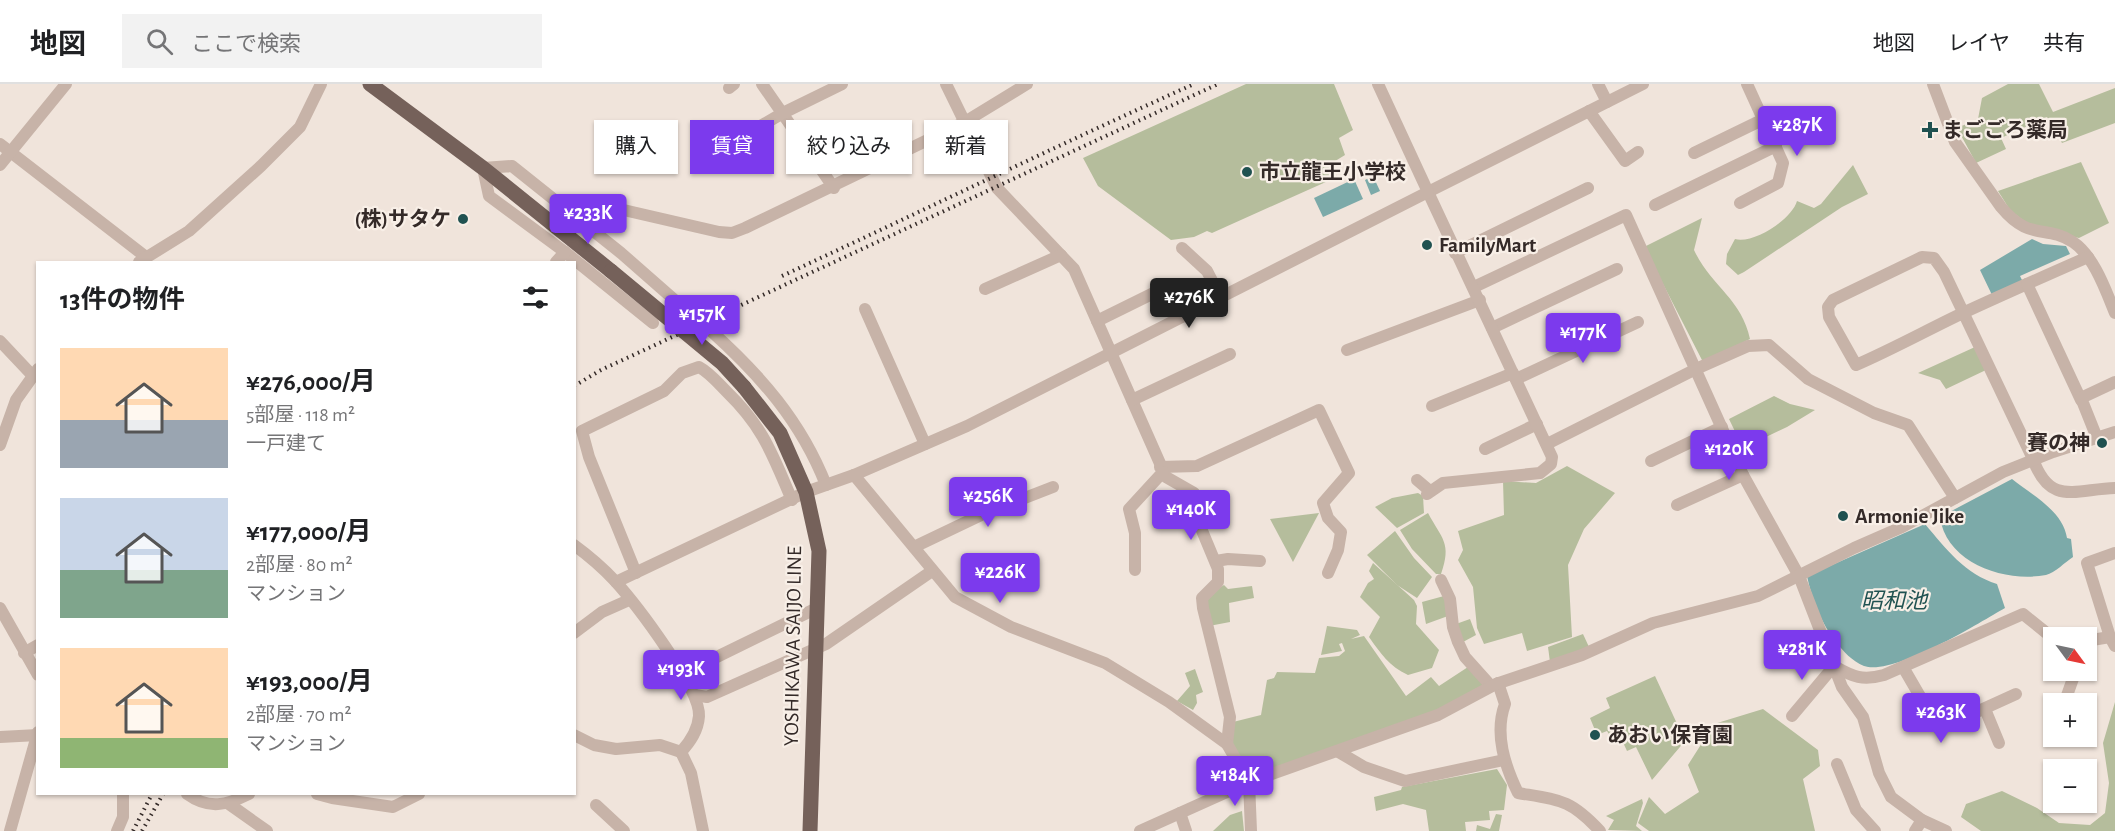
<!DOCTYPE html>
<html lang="ja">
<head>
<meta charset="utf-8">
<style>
  body { margin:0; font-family:"Alegreya Sans","Noto Sans JP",sans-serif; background:#f2f2f2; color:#202124; height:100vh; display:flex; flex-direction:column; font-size:22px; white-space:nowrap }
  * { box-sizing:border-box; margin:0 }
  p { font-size:20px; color:#757577 }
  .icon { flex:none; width:33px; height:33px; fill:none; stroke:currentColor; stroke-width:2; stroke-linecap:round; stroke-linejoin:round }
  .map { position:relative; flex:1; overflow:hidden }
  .panel { position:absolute; left:36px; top:177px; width:540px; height:534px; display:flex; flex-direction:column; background:#fff; border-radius:0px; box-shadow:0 2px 4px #0004 }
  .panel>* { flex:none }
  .banner { position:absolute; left:594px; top:36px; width:570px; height:54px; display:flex; gap:12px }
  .needle { width:39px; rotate:123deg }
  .tools { position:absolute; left:2043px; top:543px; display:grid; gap:12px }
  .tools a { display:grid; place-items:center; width:54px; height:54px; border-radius:0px; background:#fff; box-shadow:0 2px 4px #0004; font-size:30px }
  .price { position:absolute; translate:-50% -51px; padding:0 14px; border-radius:6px; background:#7c3aed; color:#fff; font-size:20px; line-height:39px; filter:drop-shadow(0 2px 3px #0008) }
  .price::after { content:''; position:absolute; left:50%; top:36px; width:18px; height:14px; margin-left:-9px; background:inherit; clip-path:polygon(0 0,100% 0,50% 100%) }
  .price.selected { background:#222; color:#fff }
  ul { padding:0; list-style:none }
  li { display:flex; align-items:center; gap:18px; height:150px; padding:0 24px }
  li span { display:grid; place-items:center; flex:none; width:168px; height:120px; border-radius:0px; color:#555 }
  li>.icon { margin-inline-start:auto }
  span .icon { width:72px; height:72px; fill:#fffc; stroke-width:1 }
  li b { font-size:26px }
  h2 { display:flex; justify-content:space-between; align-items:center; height:72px; padding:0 24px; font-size:26px }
  .pill { padding:0 21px; border-radius:0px; background:#fff; box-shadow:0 2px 4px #0004; font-size:21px; line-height:54px }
  .pill.selected { background:#7c3aed; color:#fff }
  header { display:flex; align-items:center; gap:36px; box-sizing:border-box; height:84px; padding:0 30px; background:#fff; border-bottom:2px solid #e0e0e0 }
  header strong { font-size:28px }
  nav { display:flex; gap:33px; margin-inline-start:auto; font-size:21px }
  .search { width:420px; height:54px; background:#f2f2f2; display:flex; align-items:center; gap:15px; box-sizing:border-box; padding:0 21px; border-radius:0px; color:#757577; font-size:22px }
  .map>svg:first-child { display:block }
  .green { fill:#b5bd9c }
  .water { fill:#7caaa9 }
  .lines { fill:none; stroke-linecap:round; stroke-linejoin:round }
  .minor { stroke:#c7b3a8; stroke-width:12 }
  .major { stroke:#75615a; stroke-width:15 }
  .rail { stroke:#342a28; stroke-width:4; stroke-dasharray:1.5 4.5; stroke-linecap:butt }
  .major-bridge { stroke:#75615a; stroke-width:15 }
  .poi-dot { fill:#205251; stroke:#f8efe7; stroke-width:2 }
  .labels { text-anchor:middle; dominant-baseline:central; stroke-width:4.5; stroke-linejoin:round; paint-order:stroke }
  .poi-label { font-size:21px; font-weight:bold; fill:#342a28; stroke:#f8efe7; text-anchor:start }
  .street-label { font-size:21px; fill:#342a28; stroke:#f8efe7 }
  .water-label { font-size:22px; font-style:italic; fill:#205251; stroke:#f8efe7 }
</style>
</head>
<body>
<header>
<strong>地図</strong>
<div class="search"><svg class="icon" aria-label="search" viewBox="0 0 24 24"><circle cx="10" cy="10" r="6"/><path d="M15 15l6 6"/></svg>ここで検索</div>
<nav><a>地図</a><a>レイヤ</a><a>共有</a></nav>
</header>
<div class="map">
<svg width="2115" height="747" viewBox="0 0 2115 747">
  <rect width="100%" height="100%" fill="#f0e4db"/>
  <g class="green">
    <polygon points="1246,0 1334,0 1353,46 1339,54 1345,71 1332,79 1337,93 1212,149 1207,147 1194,153 1171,156 1098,102 1083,74"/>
    <polygon points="2008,0 2039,0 2053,28 2115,4 2115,39 2062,59 2047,33 2001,54 2006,65 1976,79 1957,44 1978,35 1982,14"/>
    <polygon points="2081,78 2109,139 2079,154 2033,144 2010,126 1998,107"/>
    <path d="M1853,81L1868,110L1842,123L1744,188L1738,191L1726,180L1727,170L1735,155C1754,160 1792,135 1797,117L1814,124L1821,120Z"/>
    <path d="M1702,134L1694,166C1710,201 1742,215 1750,255L1703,278L1644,163Z"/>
    <polygon points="1975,263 1986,286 1946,305 1940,296 1918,289"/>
    <polygon points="1774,312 1790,320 1815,326 1787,343 1743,364 1729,335"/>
    <polygon points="1567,382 1615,409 1584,445 1568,481 1572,553 1527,567 1522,549 1484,560 1477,544 1473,503 1458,476 1463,466 1458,447 1504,431 1503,397 1536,399"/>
    <polygon points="1418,409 1423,412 1424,429 1397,444 1375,423 1392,414"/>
    <polygon points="1319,429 1293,478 1270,435"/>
    <path d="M1428,429C1442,455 1452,459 1441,490H1436L1412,465L1400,446Z"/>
    <polygon points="1395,447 1414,474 1432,493 1417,514 1397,501 1367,471"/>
    <path d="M1373,479L1414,516L1417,522L1416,540L1439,566L1432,584L1408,591C1389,582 1381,570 1369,553L1380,533L1360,513L1368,499L1374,495L1369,487Z"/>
    <polygon points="1224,501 1228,505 1252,502 1254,514 1229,519 1230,538 1209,542 1205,513"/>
    <polygon points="1444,512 1448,532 1426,540 1422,518"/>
    <polygon points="1470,535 1476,551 1463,558 1456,540"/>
    <polygon points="1327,542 1357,546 1360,551 1351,555 1364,552 1406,612 1431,593 1439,602 1468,583 1486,601 1438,628 1251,693 1232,658 1233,638 1261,631 1267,596 1274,594 1277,588 1315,589 1319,574 1339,572 1345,567 1342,559 1339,560 1342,567 1321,571"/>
    <polygon points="1583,550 1589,563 1550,578 1548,563"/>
    <polygon points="1195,585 1203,608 1196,611 1197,619 1193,626 1177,617 1190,602 1185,589"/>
    <polygon points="1655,592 1685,657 1652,696 1636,663 1627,667 1620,652 1612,655 1607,647 1597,651 1590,634 1610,624 1606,614"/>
    <polygon points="2115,618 2115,747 1981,747 1961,733 1966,720 2002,707 2037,724 2059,739 2090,741 2105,729 2109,699 2103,659"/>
    <polygon points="1763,625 1818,666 1820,682 1803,695 1815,747 1649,747 1638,739 1649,713 1665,730 1699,708 1688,681 1714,640"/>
    <polygon points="1497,685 1507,701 1504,726 1489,727 1490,736 1465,738 1466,747 1429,747 1426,726 1403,720 1376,727 1374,713 1401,706 1402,703"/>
    <polygon points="1642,715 1643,719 1636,742 1642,747 1608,746 1614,736 1606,732"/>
    <polygon points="1242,727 1244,747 1213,747 1230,731"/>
    <polygon points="1496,730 1502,731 1499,747 1476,747 1477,741 1490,745"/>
  </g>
  <g class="water">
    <polygon points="1373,92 1380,107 1371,111 1365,96"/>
    <polygon points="1354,95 1363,115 1323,133 1314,114"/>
    <polygon points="2032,155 2043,160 2066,162 2070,170 2020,192 2023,198 1992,211 1980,186"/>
    <path d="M2012,395C2032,411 2063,427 2067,454L2071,455L2073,473C2065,478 2055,489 2046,491C2005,499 1946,479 1940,433Z"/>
    <path d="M1925,440C1946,465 1965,490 1997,500L2005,524C1977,540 1894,592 1864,582C1852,577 1844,568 1836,558C1821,539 1812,516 1807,492Z"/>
  </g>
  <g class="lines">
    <g class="minor">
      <polyline points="762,0 834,104"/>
      <polyline points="946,0 997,104 1074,185 1166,393 1194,409 1198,437 1218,485 1218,498 1202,514 1203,524 1230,633 1227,660"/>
      <polyline points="1598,0 1607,18"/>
      <path d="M1933,0L1955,58L2001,123C2030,158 2045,140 2073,158C2094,172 2106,207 2115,229"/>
      <polyline points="729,4 734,0"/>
      <polyline points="1589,27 1625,77 1638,68"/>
      <polyline points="0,60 146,173"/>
      <polyline points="728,61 783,29 842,0"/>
      <polyline points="1694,69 1764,35"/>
      <polyline points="0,81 66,0"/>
      <polyline points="1740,119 1778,99 1783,79 1747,0"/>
      <polyline points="1655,121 1776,62"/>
      <polyline points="589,142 601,130 615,124 719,148 732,149 745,144 963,39 1027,0"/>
      <polyline points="1182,164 1207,187 1220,212"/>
      <polyline points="565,168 653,239"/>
      <polyline points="1455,169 1588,104"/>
      <path d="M2088,173C2047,191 2006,209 1965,228C1929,245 1893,265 1856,281L1829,233L1828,223L1833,216L1922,173L1934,174L1944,188L2033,375C2050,423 2076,405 2115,404"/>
      <polyline points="139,178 189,147 261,82 300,43 321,0"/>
      <polyline points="556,178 565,168 489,112 483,84 512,82 621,169 678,219"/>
      <polyline points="2027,200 2081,316"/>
      <polyline points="1474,203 1626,131 1743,391 1799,492 1842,603 1863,633 1879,689 1891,713 1922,736 1946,747"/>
      <polyline points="985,205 1061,171"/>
      <polyline points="865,225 925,360"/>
      <polyline points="1097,237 1172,200 1179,201 1193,226"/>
      <path d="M730,240L722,239L710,246C760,291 801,337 826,401"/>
      <polyline points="1492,244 1617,185"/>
      <polyline points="0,257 32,291"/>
      <polyline points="1347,266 1480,216"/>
      <polyline points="1516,295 1638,238"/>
      <polyline points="1132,316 1230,270"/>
      <polyline points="1432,322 1513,289"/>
      <polyline points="2097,354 2081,314 2115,298"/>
      <polyline points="1547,360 1696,285 1748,262 1769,261 1808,295 1874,329 1908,341 1955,414"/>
      <polyline points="0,361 16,316 38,285"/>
      <polyline points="1485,365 1537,340"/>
      <polyline points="1651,377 1722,343"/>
      <polyline points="1160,383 1197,382 1319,326 1349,389 1323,419 1328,434 1341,448 1338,466 1328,489"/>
      <polyline points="854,391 955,513 1011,543 1105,579 1169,618 1227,660 1249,698 1251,747"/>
      <polyline points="1417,396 1430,407"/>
      <polyline points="1427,410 1443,399 1540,389 1551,380 1552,373 1428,108 1643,0"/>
      <polyline points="1677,421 1743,391"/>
      <path d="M574,461C589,472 603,484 615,497C635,519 701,605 699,632C698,647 690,658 681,668L660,661L616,665L594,661L574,651"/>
      <polyline points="914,463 981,431 1053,403"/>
      <polyline points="2115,469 2087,479 2110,553 2115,562"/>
      <polyline points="1216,477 1228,475 1260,477"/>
      <polyline points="1135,486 1135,449 1129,425 1163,388"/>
      <path d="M636,489L589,373L582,347L664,307L682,289L699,283C710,289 718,299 727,308C764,344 772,370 792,416"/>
      <polyline points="1441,496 1450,515 1453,543 1458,558 1465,573 1491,602"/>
      <polyline points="616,498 806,408 854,391 967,342 1428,108 1378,0"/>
      <polyline points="0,524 38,591"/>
      <polyline points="574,549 602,528 629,516"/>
      <polyline points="2086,557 2110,553"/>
      <polyline points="24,569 38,561"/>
      <polyline points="1903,583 1939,645 2016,610"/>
      <polyline points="682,590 817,524"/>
      <path d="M1498,599L1505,620C1494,650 1505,682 1518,709C1560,716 1570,715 1600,747"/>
      <polyline points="695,611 707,613 826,560 932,487"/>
      <polyline points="2064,620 2076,586"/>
      <polyline points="1985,625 1999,659"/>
      <path d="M1792,632L1834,582C1853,593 1863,597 1884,591L2023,530L2054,555"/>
      <polyline points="0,653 38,651"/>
      <polyline points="1337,667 1364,683 1405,697 1504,676"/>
      <polyline points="681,668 691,689 703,747"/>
      <polyline points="1837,680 1856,726 1875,747"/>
      <path d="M187,710C209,726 227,721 249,710"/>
      <polyline points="317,710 332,714 393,723 419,710"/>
      <polyline points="229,720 267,747"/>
      <polyline points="596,721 624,747"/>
      <polyline points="1180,729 1186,747"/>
      <polyline points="10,747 38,648"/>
      <polyline points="117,747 123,733 123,710"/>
      <polyline points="1140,747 1249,698 1438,631 1496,600 1582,571 1653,539 1758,512 1854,464 1902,443 2003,388 2053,368 2115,348"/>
      <polyline points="1915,747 1922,736"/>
    </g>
    <g class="major">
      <polyline points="370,0 483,84 611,187"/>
      <polyline points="744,303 780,349 806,408 819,467 810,747"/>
    </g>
    <g class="rail">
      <path d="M782,192C920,128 1056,62 1194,0"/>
      <polyline points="574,302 601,286 1218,0"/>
      <polyline points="133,747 152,710"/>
      <polyline points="142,747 163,710"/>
    </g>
    <polyline class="major-bridge" points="611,187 722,279 744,303"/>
  </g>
  <g class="poi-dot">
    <path d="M1927 37h6v6h6v6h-6v6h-6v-6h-6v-6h6z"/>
    <circle cx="1247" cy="88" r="6"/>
    <circle cx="463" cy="135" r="6"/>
    <circle cx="1427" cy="161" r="6"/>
    <circle cx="2102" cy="359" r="6"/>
    <circle cx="1843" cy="432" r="6"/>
    <circle cx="1595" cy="651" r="6"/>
  </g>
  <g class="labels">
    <g class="poi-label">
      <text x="1942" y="46">まごごろ薬局</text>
      <text x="1259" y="88">市立龍王小学校</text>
      <text x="451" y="135" text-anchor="end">(株)サタケ</text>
      <text x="1439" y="161">FamilyMart</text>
      <text x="2090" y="359" text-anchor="end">賽の神</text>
      <text x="1855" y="432">Armonie Jike</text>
      <text x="1607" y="651">あおい保育園</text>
    </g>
    <g class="street-label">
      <text transform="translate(793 562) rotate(-89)">YOSHIKAWA SAIJO LINE</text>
    </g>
    <g class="water-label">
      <text x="1894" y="517">昭和池</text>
    </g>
  </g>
</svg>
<div class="tools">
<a><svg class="needle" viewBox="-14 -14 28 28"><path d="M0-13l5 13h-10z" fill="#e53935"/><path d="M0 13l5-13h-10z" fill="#757577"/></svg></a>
<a>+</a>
<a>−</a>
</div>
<b class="price" style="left:1797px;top:73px">¥287K</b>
<b class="price" style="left:588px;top:161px">¥233K</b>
<b class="price selected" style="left:1189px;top:245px">¥276K</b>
<b class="price" style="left:702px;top:262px">¥157K</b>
<b class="price" style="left:1583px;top:280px">¥177K</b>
<b class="price" style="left:1729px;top:397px">¥120K</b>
<b class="price" style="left:988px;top:444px">¥256K</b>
<b class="price" style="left:1191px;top:457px">¥140K</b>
<b class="price" style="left:1000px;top:520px">¥226K</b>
<b class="price" style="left:1802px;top:597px">¥281K</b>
<b class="price" style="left:681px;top:617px">¥193K</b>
<b class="price" style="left:1941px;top:660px">¥263K</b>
<b class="price" style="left:1235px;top:723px">¥184K</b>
<div class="banner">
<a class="pill">購入</a>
<a class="pill selected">賃貸</a>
<a class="pill">絞り込み</a>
<a class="pill">新着</a>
</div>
<section class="panel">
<h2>13件の物件<svg class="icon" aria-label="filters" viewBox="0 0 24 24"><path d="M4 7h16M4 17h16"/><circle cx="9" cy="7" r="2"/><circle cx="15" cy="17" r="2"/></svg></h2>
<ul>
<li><span style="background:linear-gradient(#ffd9b3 60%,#9aa5b1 0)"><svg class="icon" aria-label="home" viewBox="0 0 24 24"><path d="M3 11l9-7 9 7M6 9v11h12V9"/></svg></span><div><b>¥276,000/月</b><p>5部屋 · 118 m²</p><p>一戸建て</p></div></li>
<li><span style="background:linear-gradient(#c9d6e8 60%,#7fa58c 0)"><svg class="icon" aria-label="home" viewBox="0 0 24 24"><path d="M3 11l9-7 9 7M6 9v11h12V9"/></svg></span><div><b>¥177,000/月</b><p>2部屋 · 80 m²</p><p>マンション</p></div></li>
<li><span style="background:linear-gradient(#ffd9b3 75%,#8fb573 0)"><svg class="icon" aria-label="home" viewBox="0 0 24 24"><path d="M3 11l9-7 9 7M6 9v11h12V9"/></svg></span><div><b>¥193,000/月</b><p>2部屋 · 70 m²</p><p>マンション</p></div></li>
</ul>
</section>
</div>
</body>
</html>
